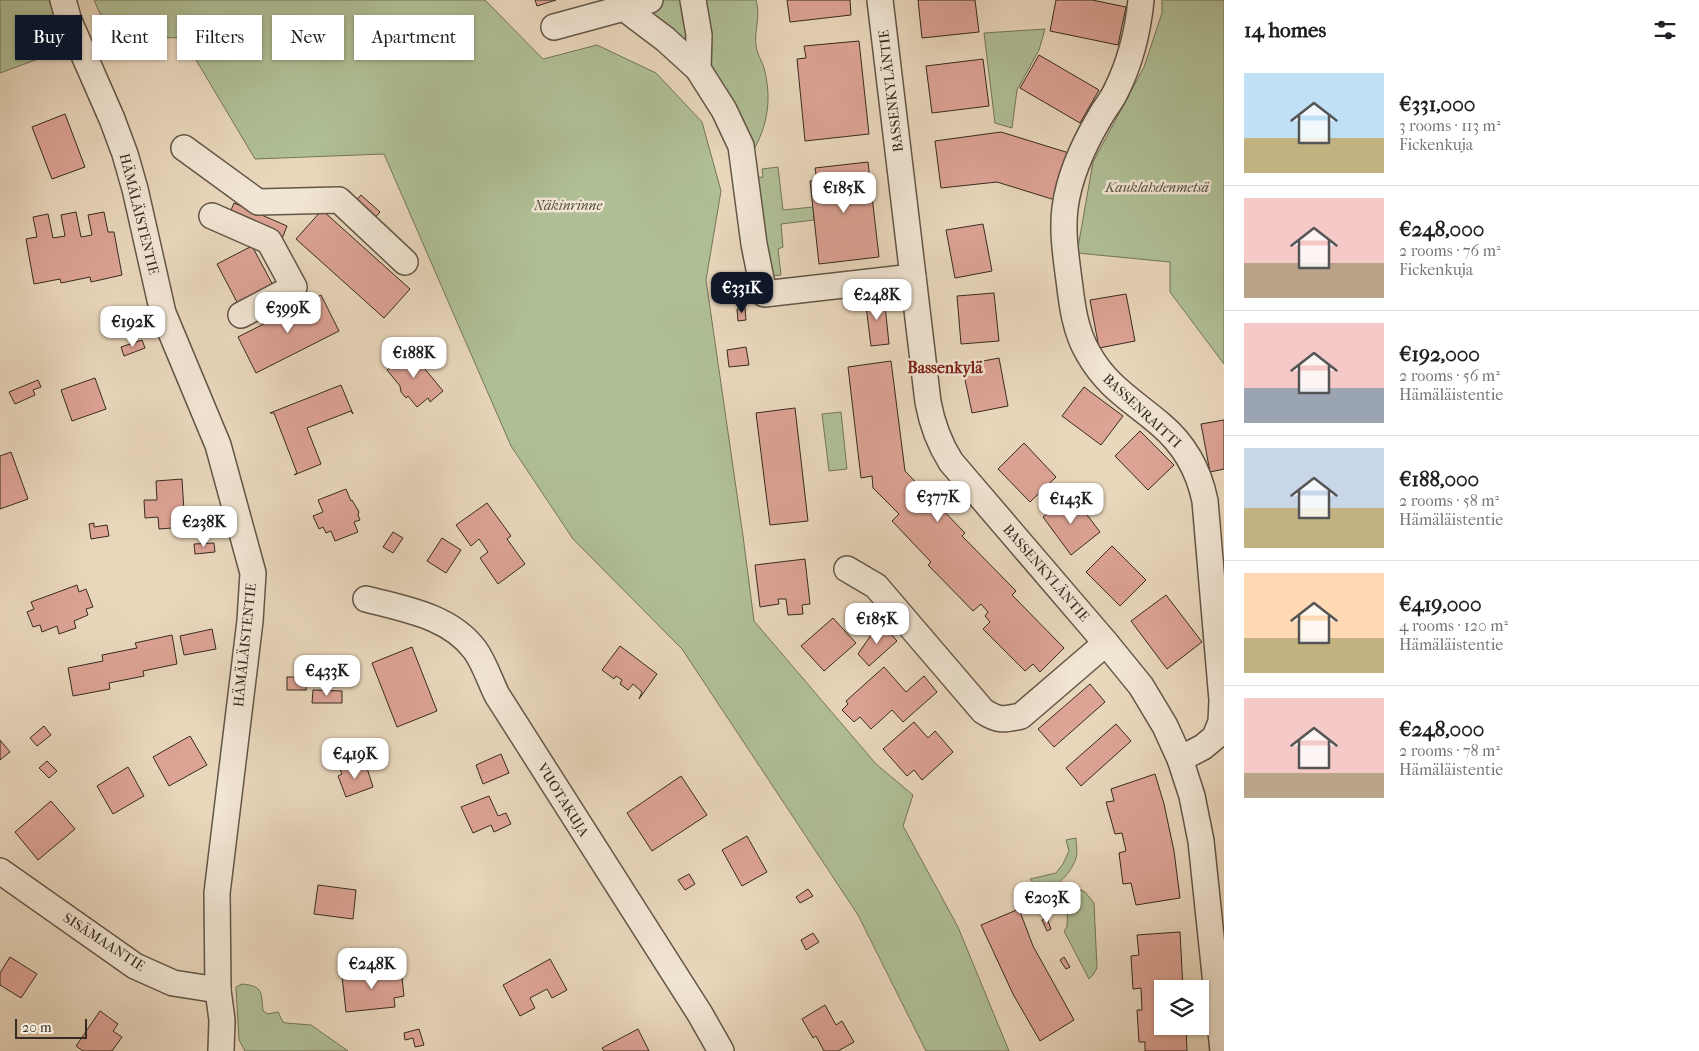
<!DOCTYPE html>
<html lang="en">
<head>
<meta charset="utf-8">
<style>
  body { margin:0; font-family:"IM FELL French Canon",serif; background:#f6f6f6; color:#202124; height:100vh; display:flex; flex-direction:column; font-size:19px; white-space:nowrap }
  * { box-sizing:border-box; margin:0 }
  p { font-size:16px; color:#757577 }
  .icon { flex:none; width:28px; height:28px; fill:none; stroke:currentColor; stroke-width:2; stroke-linecap:round; stroke-linejoin:round }
  .map { position:relative; flex:1; overflow:hidden }
  .details { display:flex; flex-direction:column; background:#fff; width:475px }
  .details>* { flex:none }
  .hud { position:absolute; left:15px; top:15px; width:475px; height:45px; display:flex; gap:10px }
  .buttons { position:absolute; left:1154px; top:980px; display:grid; gap:10px }
  .buttons a { display:grid; place-items:center; width:55px; height:55px; border-radius:0px; background:#fff; box-shadow:0 1px 4px #0004; font-size:25px }
  .scale { position:absolute; left:15px; bottom:12px; width:72px; box-sizing:border-box; padding-left:5px; border:2px solid #362b20; border-top:0; font-size:14px; line-height:18px; white-space:nowrap; color:#362b20; -webkit-text-stroke:4px #f1e5d3; paint-order:stroke }
  .price { position:absolute; translate:-50% -42px; padding:0 11px; border-radius:10px; background:#fff; color:#222; font-size:16px; line-height:32px; filter:drop-shadow(0 1px 2px #0008) }
  .price::after { content:''; position:absolute; left:50%; top:30px; width:15px; height:11px; margin-left:-8px; background:inherit; clip-path:polygon(0 0,100% 0,50% 100%) }
  .price.active { background:#111827; color:#fff }
  ul { padding:0; list-style:none }
  li { display:flex; align-items:center; gap:15px; height:125px; padding:0 20px }
  li+li { border-top:1px solid #e0e0e0 }
  li span { display:grid; place-items:center; flex:none; width:140px; height:100px; border-radius:0px; color:#555 }
  li>.icon { margin-inline-start:auto }
  span .icon { width:60px; height:60px; fill:#fffc; stroke-width:1 }
  li b { font-size:21px }
  h2 { display:flex; justify-content:space-between; align-items:center; height:60px; padding:0 20px; font-size:21px }
  .chip { padding:0 18px; border-radius:0px; background:#fff; box-shadow:0 1px 4px #0004; font-size:18px; line-height:45px }
  .chip.active { background:#111827; color:#fff }
  main { display:flex; flex:1; min-height:0 }
  .map>svg:first-child { display:block }
  .green { fill:#b0bf96; stroke:#73755b }
  .building { fill:#dda395; stroke:#362b20 }
  .lines { fill:none; stroke-linecap:round; stroke-linejoin:round }
  .minor-casing { stroke:#635647; stroke-width:28 }
  .minor { stroke:#f1e5d3; stroke-width:25 }
  .labels { text-anchor:middle; dominant-baseline:central; stroke-width:5; stroke-linejoin:round; paint-order:stroke }
  .street-label { font-size:14px; fill:#362b20; stroke:#f1e5d3 }
  .park-label { font-size:14px; font-style:italic; fill:#54503e; stroke:#f1e5d3 }
  .quarter-label { font-size:16px; font-weight:bold; fill:#7a1f14; stroke:#f1e5d3 }
</style>
</head>
<body>
<main>
<div class="map">
<svg width="1224" height="1051" viewBox="0 0 1224 1051">
  <rect width="100%" height="100%" fill="#e9d7bc"/>
  <filter id="stains"><feTurbulence type="fractalNoise" baseFrequency=".004" numOctaves="4"/><feColorMatrix values="0 0 0 0 .2 0 0 0 0 .09 0 0 0 0 .02 0 0 0 .5 -.17"/></filter>
  <radialGradient id="worn" r=".72"><stop offset=".6" stop-color="#630" stop-opacity="0"/><stop offset="1" stop-color="#630" stop-opacity=".3"/></radialGradient>
  <g class="green">
    <polygon points="0,0 49,0 68,48 0,73"/>
    <polygon points="94,0 485,0 543,59 597,45 656,73 702,122 721,191 706,280 743,536 754,621 876,764 913,795 903,826 958,927 1009,1051 926,1051 858,915 682,649 573,539 511,446 384,154 255,159 183,38 110,36"/>
    <polygon points="662,0 687,0 691,47 641,10"/>
    <path d="M697,0H756C761,16 754,30 756,46C757,54 762,61 764,68C772,98 768,125 753,151L706,69Z"/>
    <polygon points="1162,0 1224,0 1224,364 1170,292 1170,262 1077,253 1093,162 1144,67 1162,13"/>
    <polygon points="1045,29 1039,50 1017,90 1012,128 995,123 984,33"/>
    <polygon points="778,167 783,210 813,207 814,220 781,224 783,247 778,249 781,275 769,276 753,178 763,177 762,169"/>
    <polygon points="841,412 847,469 829,471 822,414"/>
    <path d="M1076,838C1076,844 1078,851 1076,858C1073,869 1059,887 1047,888C1039,889 1034,884 1030,879L1056,873L1063,864L1069,851L1066,840Z"/>
    <polygon points="1081,890 1085,892 1094,903 1097,968 1093,975 1089,979 1064,931 1067,927 1068,901"/>
    <path d="M242,984C264,986 261,993 263,1011L268,1014L278,1012L283,1022L286,1023L311,1025L348,1051H245L239,1040L236,987Z"/>
  </g>
  <g class="building">
    <polygon points="535,0 556,0 537,6"/>
    <polygon points="787,0 850,0 851,15 790,22"/>
    <polygon points="918,0 975,0 979,32 922,38"/>
    <polygon points="1056,0 1092,0 1126,7 1118,45 1050,31"/>
    <polygon points="859,41 869,134 805,141 797,59 806,58 804,46"/>
    <polygon points="1039,55 1099,90 1080,123 1020,88"/>
    <polygon points="983,59 989,106 932,113 926,66"/>
    <polygon points="65,114 85,167 52,179 32,127"/>
    <polygon points="1001,132 1069,153 1055,200 997,182 941,188 935,141"/>
    <polygon points="868,162 879,257 819,264 810,181 817,181 815,168"/>
    <polygon points="361,195 380,212 372,221 353,204"/>
    <polygon points="234,203 287,226 282,239 229,215"/>
    <polygon points="322,210 410,289 384,318 296,239"/>
    <polygon points="76,212 81,237 92,235 88,215 104,212 108,232 114,232 122,275 91,282 90,277 61,283 60,279 34,284 26,239 37,237 33,217 48,214 53,238 65,236 61,215"/>
    <polygon points="983,224 992,271 955,278 946,230"/>
    <polygon points="252,246 274,287 239,306 217,264"/>
    <polygon points="994,293 999,341 961,344 957,296"/>
    <polygon points="1126,294 1135,341 1099,348 1090,300"/>
    <polygon points="321,295 339,331 256,373 238,337"/>
    <polygon points="884,296 889,344 871,346 865,298"/>
    <polygon points="745,308 746,320 738,321 737,309"/>
    <polygon points="142,340 145,348 124,356 121,347"/>
    <polygon points="407,347 443,391 430,402 428,398 417,407 408,396 406,398 401,392 400,386 387,370 397,361 394,358"/>
    <polygon points="746,347 749,365 729,367 727,350"/>
    <polygon points="999,358 1008,406 972,413 962,365"/>
    <polygon points="891,361 905,471 965,533 962,536 1016,591 1012,595 1064,648 1040,672 1033,664 1025,671 983,629 990,622 985,616 988,612 981,604 973,611 928,565 931,562 892,521 899,514 873,488 872,476 861,478 848,367"/>
    <polygon points="95,378 106,409 72,421 61,390"/>
    <polygon points="38,380 41,387 33,390 35,395 15,404 9,392"/>
    <polygon points="341,385 353,414 351,411 307,428 321,464 294,475 297,473 274,413 270,413"/>
    <polygon points="1084,387 1123,416 1101,445 1062,416"/>
    <polygon points="795,408 808,521 770,525 756,413"/>
    <polygon points="1224,420 1224,469 1210,472 1201,424"/>
    <polygon points="1140,431 1174,465 1148,490 1115,456"/>
    <polygon points="1024,443 1056,477 1030,502 998,469"/>
    <polygon points="11,452 28,499 0,509 0,456"/>
    <polygon points="182,479 185,527 159,529 158,517 145,518 144,500 157,500 156,481"/>
    <polygon points="346,489 351,501 352,500 359,512 358,515 360,520 354,522 358,532 335,541 331,531 326,533 323,527 319,529 313,516 323,512 318,500"/>
    <polygon points="1072,495 1100,532 1071,555 1043,517"/>
    <polygon points="487,503 511,536 507,539 525,564 498,584 480,558 488,552 479,539 471,546 456,525"/>
    <polygon points="94,523 94,527 107,525 109,536 91,539 89,524"/>
    <polygon points="393,532 403,538 393,553 383,547"/>
    <polygon points="442,538 461,550 446,573 427,561"/>
    <polygon points="214,543 215,552 195,554 194,544"/>
    <polygon points="1112,546 1146,580 1120,606 1086,572"/>
    <polygon points="805,559 810,604 802,605 803,614 788,615 786,599 778,599 779,604 760,607 755,565"/>
    <polygon points="77,585 79,592 86,589 93,607 86,609 88,615 74,621 76,628 59,634 57,626 42,632 40,625 33,627 27,612 34,609 31,602"/>
    <polygon points="1166,595 1202,642 1167,669 1131,621"/>
    <polygon points="833,618 856,643 824,671 801,646"/>
    <polygon points="880,622 897,641 869,666 858,654"/>
    <polygon points="212,629 216,649 184,655 180,636"/>
    <polygon points="172,635 177,664 143,671 144,676 109,683 110,689 73,696 68,668 103,661 102,655 137,648 135,643"/>
    <polygon points="620,646 657,674 639,699 642,692 633,684 628,690 620,684 622,680 616,676 614,679 602,670"/>
    <polygon points="412,647 437,711 397,727 372,663"/>
    <polygon points="884,667 906,692 924,676 937,692 903,722 892,710 871,729 860,717 854,722 842,710 848,704 846,701"/>
    <rect x="287" y="677" width="19" height="13"/>
    <polygon points="1090,684 1105,702 1054,747 1038,729"/>
    <polygon points="313,690 342,691 342,703 312,703"/>
    <polygon points="914,722 928,738 935,731 953,752 922,780 914,770 907,776 883,749"/>
    <polygon points="1116,724 1131,741 1081,786 1066,768"/>
    <polygon points="44,726 51,735 37,746 30,738"/>
    <polygon points="190,736 207,765 169,786 153,757"/>
    <polygon points="0,740 10,752 0,760"/>
    <polygon points="501,754 509,773 483,784 476,765"/>
    <polygon points="47,761 57,771 49,778 39,768"/>
    <polygon points="350,763 353,770 366,765 373,787 346,797 338,776 342,774 339,767"/>
    <polygon points="128,767 144,796 113,814 97,786"/>
    <polygon points="1155,774 1164,804 1174,851 1180,898 1136,905 1131,883 1123,884 1119,853 1126,851 1122,833 1115,834 1106,802 1114,801 1111,789"/>
    <polygon points="681,776 707,815 652,851 627,813"/>
    <polygon points="489,796 498,816 506,813 511,824 494,832 491,825 473,833 461,807"/>
    <polygon points="51,801 75,829 38,860 15,832"/>
    <polygon points="747,836 767,872 742,886 722,850"/>
    <polygon points="689,874 695,884 685,890 678,880"/>
    <polygon points="318,885 356,890 353,919 314,914"/>
    <polygon points="808,889 813,896 800,903 796,897"/>
    <polygon points="1019,909 1033,946 1074,1020 1040,1041 1013,994 981,925"/>
    <polygon points="1047,918 1051,929 1047,931 1042,920"/>
    <polygon points="1180,932 1183,989 1162,989 1162,1026 1186,1026 1187,1051 1145,1051 1145,1042 1139,1042 1137,1010 1142,1010 1141,988 1133,989 1131,956 1139,955 1137,935"/>
    <polygon points="813,933 819,942 806,950 801,940"/>
    <polygon points="10,957 37,974 21,998 0,985 0,973"/>
    <polygon points="1064,957 1070,967 1066,969 1060,960"/>
    <polygon points="550,959 567,990 552,998 547,989 530,998 535,1008 520,1016 503,985"/>
    <polygon points="401,969 404,996 394,998 395,1007 346,1012 342,976"/>
    <polygon points="825,1005 836,1025 842,1021 854,1042 838,1051 824,1051 816,1036 813,1038 802,1019"/>
    <polygon points="100,1011 118,1024 113,1031 122,1037 112,1051 83,1051 76,1046"/>
    <polygon points="419,1029 424,1045 415,1047 413,1038 405,1040 404,1033"/>
    <polygon points="638,1029 649,1051 604,1051 602,1048"/>
  </g>
  <g class="lines">
    <defs>
      <g id="minor">
        <polyline points="63,0 69,21 112,119 125,154 135,189 163,313 218,445 253,573 250,621 217,893 218,990 222,1020 221,1051"/>
        <polyline points="693,0 699,35 698,69"/>
        <path d="M880,0L928,402C932,424 939,443 951,462L1106,643L1141,686L1165,726L1180,759L1192,796L1201,841L1223,1051"/>
        <path d="M1141,0C1138,31 1130,63 1116,91C1112,100 1105,108 1100,117C1084,144 1069,176 1065,208C1062,232 1066,257 1069,280C1072,305 1075,331 1088,353C1107,387 1132,400 1160,424C1184,444 1199,471 1205,501L1222,700L1221,722L1215,737L1203,747L1180,759"/>
        <polyline points="624,8 650,0"/>
        <polyline points="554,27 624,8 665,39 698,69 724,110 741,146 754,244 764,294 913,277"/>
        <polyline points="184,148 258,202 339,200 405,262"/>
        <polyline points="212,216 269,241 294,287 241,315"/>
        <path d="M847,569L876,586L983,711C998,721 1004,720 1021,716L1106,643"/>
        <path d="M366,599C404,609 450,616 475,650C484,662 490,681 497,695L700,1014L721,1051"/>
        <polyline points="0,871 135,966 173,983 218,990"/>
      </g>
    </defs>
    <use href="#minor" class="minor-casing"/>
    <use href="#minor" class="minor"/>
  </g>
  <g class="labels">
    <g class="street-label">
      <text transform="translate(891 91) rotate(-97)">BASSENKYLÄNTIE</text>
      <text transform="translate(139 214) rotate(76)">HÄMÄLÄISTENTIE</text>
      <text transform="translate(1142 411) rotate(43)">BASSENRAITTI</text>
      <text transform="translate(1046 573) rotate(49)">BASSENKYLÄNTIE</text>
      <text transform="translate(245 645) rotate(-84)">HÄMÄLÄISTENTIE</text>
      <text transform="translate(563 800) rotate(58)">VUOTAKUJA</text>
      <text transform="translate(104 942) rotate(33)">SISÄMAANTIE</text>
    </g>
    <g class="park-label">
      <text x="1157" y="187">Kauklahdenmetsä</text>
      <text x="568" y="205">Näkinrinne</text>
    </g>
    <g class="quarter-label">
      <text x="945" y="367">Bassenkylä</text>
    </g>
  </g>
  <rect width="100%" height="100%" filter="url(#stains)"/>
  <rect width="100%" height="100%" fill="url(#worn)"/>
</svg>
<div class="buttons">
<a><svg class="icon" aria-label="layers" viewBox="0 0 24 24"><path d="M12 4l9 5-9 5-9-5zM3 14l9 5 9-5"/></svg></a>
</div>
<div class="scale">20 m</div>
<b class="price" style="left:844px;top:214px">€185K</b>
<b class="price active" style="left:742px;top:314px">€331K</b>
<b class="price" style="left:877px;top:321px">€248K</b>
<b class="price" style="left:288px;top:334px">€399K</b>
<b class="price" style="left:133px;top:348px">€192K</b>
<b class="price" style="left:414px;top:379px">€188K</b>
<b class="price" style="left:938px;top:523px">€377K</b>
<b class="price" style="left:1071px;top:525px">€143K</b>
<b class="price" style="left:204px;top:548px">€238K</b>
<b class="price" style="left:877px;top:645px">€185K</b>
<b class="price" style="left:327px;top:697px">€433K</b>
<b class="price" style="left:355px;top:780px">€419K</b>
<b class="price" style="left:1047px;top:924px">€203K</b>
<b class="price" style="left:372px;top:990px">€248K</b>
<div class="hud">
<a class="chip active">Buy</a>
<a class="chip">Rent</a>
<a class="chip">Filters</a>
<a class="chip">New</a>
<a class="chip">Apartment</a>
</div>
</div>
<section class="details">
<h2>14 homes<svg class="icon" aria-label="filters" viewBox="0 0 24 24"><path d="M4 7h16M4 17h16"/><circle cx="9" cy="7" r="2"/><circle cx="15" cy="17" r="2"/></svg></h2>
<ul>
<li><span style="background:linear-gradient(#bfe0f5 65%,#c2b280 0)"><svg class="icon" aria-label="home" viewBox="0 0 24 24"><path d="M3 11l9-7 9 7M6 9v11h12V9"/></svg></span><div><b>€331,000</b><p>3 rooms · 113 m²</p><p>Fickenkuja</p></div></li>
<li><span style="background:linear-gradient(#f6c9c9 65%,#b9a48a 0)"><svg class="icon" aria-label="home" viewBox="0 0 24 24"><path d="M3 11l9-7 9 7M6 9v11h12V9"/></svg></span><div><b>€248,000</b><p>2 rooms · 76 m²</p><p>Fickenkuja</p></div></li>
<li><span style="background:linear-gradient(#f6c9c9 65%,#9aa5b1 0)"><svg class="icon" aria-label="home" viewBox="0 0 24 24"><path d="M3 11l9-7 9 7M6 9v11h12V9"/></svg></span><div><b>€192,000</b><p>2 rooms · 56 m²</p><p>Hämäläistentie</p></div></li>
<li><span style="background:linear-gradient(#c9d6e8 60%,#c2b280 0)"><svg class="icon" aria-label="home" viewBox="0 0 24 24"><path d="M3 11l9-7 9 7M6 9v11h12V9"/></svg></span><div><b>€188,000</b><p>2 rooms · 58 m²</p><p>Hämäläistentie</p></div></li>
<li><span style="background:linear-gradient(#ffd9b3 65%,#c2b280 0)"><svg class="icon" aria-label="home" viewBox="0 0 24 24"><path d="M3 11l9-7 9 7M6 9v11h12V9"/></svg></span><div><b>€419,000</b><p>4 rooms · 120 m²</p><p>Hämäläistentie</p></div></li>
<li><span style="background:linear-gradient(#f6c9c9 75%,#b9a48a 0)"><svg class="icon" aria-label="home" viewBox="0 0 24 24"><path d="M3 11l9-7 9 7M6 9v11h12V9"/></svg></span><div><b>€248,000</b><p>2 rooms · 78 m²</p><p>Hämäläistentie</p></div></li>
</ul>
</section>
</main>
</body>
</html>
